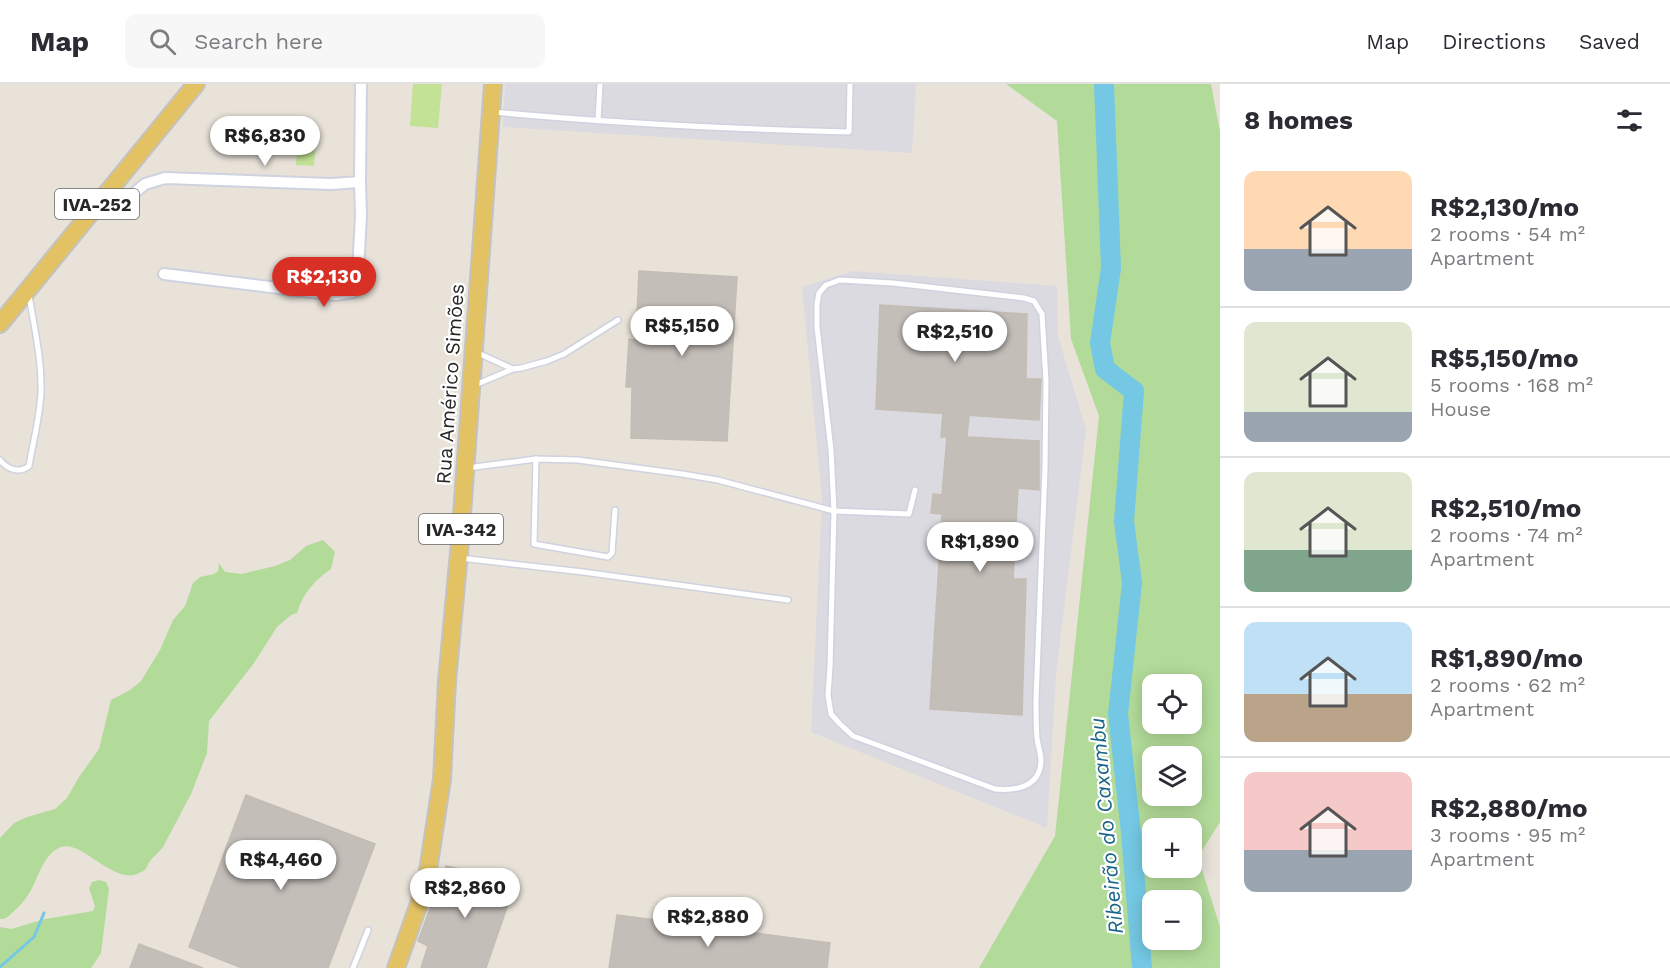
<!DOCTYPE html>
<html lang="en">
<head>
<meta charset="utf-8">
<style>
  body { margin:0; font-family:"Work Sans",sans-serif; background:#f7f7f7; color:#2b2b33; height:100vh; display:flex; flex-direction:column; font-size:22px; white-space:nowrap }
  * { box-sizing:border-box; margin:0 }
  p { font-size:20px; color:#7c7c81 }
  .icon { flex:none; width:33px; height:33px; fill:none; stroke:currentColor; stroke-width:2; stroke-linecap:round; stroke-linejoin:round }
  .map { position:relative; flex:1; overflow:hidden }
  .details { display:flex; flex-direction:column; background:#fff; width:450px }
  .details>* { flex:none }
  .controls { position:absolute; left:1142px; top:590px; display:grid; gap:12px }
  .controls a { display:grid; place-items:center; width:60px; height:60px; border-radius:12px; background:#fff; box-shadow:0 3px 15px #0003; font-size:30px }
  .price { position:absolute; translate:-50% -51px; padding:0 14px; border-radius:21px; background:#fff; color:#222; font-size:20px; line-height:39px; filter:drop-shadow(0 2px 3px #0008) }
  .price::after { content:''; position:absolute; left:50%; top:36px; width:18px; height:14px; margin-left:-9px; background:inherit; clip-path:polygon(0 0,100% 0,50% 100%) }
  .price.active { background:#d93025; color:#fff }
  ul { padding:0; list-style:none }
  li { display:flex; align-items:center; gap:18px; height:150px; padding:0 24px }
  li+li { border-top:2px solid #e1e1e2 }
  li span { display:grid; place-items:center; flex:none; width:168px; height:120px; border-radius:12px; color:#555 }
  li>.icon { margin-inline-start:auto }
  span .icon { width:72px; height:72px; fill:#fffc; stroke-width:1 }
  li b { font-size:26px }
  h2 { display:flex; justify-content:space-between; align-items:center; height:72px; padding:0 24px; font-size:26px }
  header { display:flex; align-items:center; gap:36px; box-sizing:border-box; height:84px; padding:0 30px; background:#fff; border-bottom:2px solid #e1e1e2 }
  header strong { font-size:28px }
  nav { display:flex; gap:33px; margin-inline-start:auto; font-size:21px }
  .search { width:420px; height:54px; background:#f7f7f7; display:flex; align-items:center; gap:15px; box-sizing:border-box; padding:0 21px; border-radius:12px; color:#7c7c81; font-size:22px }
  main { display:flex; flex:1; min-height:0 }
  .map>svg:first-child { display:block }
  .industrial { fill:#dcdae1 }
  .green { fill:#b2db9a; fill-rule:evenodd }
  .pitch { fill:#c3e296 }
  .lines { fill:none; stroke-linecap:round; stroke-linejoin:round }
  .stream { stroke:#74c8e3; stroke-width:3 }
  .river { stroke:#74c8e3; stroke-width:20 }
  .building { fill:#c4beb9; stroke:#c3bdb4; stroke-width:1.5 }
  .lane-casing { stroke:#cfd2df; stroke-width:8 }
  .street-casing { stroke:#cfd2df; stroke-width:14 }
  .primary-casing { stroke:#c3c3c3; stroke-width:20 }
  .lane { stroke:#fff; stroke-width:5 }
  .street { stroke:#fff; stroke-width:10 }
  .primary { stroke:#e3c264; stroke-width:16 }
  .labels { text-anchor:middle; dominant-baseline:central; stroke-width:4.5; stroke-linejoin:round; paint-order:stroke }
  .shield { fill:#fff; stroke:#686868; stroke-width:1.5 }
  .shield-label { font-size:18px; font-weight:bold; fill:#272727 }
  .street-label { font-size:20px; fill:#272727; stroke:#fff }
  .water-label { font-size:21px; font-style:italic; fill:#186589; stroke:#fff }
</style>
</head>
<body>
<header>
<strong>Map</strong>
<div class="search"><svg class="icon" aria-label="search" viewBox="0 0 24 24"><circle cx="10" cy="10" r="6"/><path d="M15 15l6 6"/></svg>Search here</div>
<nav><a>Map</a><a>Directions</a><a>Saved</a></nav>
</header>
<main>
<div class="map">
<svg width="1220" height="884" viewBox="0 0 1220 884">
  <rect width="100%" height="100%" fill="#e8e2d9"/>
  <g class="industrial">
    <polygon points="505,0 916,0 912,69 503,43"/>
    <polygon points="853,187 1057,202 1058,252 1086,346 1056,590 1047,744 811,648 822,415 802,203"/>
  </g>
  <g class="green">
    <path d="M1006,0H1211L1220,48V738L1198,773L1220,843V884H979L1055,752L1099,332L1071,255L1057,37ZM1152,600H1191V639H1152ZM1152,672H1191V711H1152ZM1152,744H1191V783H1152ZM1152,816H1191V855H1152Z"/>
    <path d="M323,456L335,468L331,485C316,495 302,510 297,529L291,531L277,543L254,579L209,637L207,669L191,710L163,763C156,772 150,774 146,785C143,787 138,790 134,791C108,795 81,756 61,763C44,770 40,789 32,804C27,814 20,822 12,829C7,833 6,835 0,835V754L14,739L27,733L55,725L67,714L79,693L99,665L111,616L130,606L141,597L160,566L173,536L185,522L193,499L200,493L214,490L218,487L219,479L225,488L242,490L275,482L290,476L306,462Z"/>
    <polygon points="99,796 106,798 109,805 101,869 91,884 0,884 0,843 11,845 45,835 93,827 95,822 89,804 92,798"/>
  </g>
  <g class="pitch">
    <polygon points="413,0 442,0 438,44 410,42"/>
    <polygon points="299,42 317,43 314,82 296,81"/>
  </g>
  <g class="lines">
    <polyline class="stream" points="0,883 34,853 44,829"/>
    <polyline class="river" points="1104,0 1111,184 1100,259 1105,285 1134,307 1124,437 1132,499 1118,630 1131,749 1142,884"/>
  </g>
  <g class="building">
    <polygon points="639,187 737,193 727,357 631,354 632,303 626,303 629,255 636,256"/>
    <polygon points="880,221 1027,230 1026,295 1041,295 1039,336 876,325"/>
    <polygon points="943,329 969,331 967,353 1039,357 1039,406 1018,404 1013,495 1026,495 1022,631 930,625 942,430 931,429 933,410 942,411 947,353 941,353"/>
    <polygon points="246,711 375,760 328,884 242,884 189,863"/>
    <polygon points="446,782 516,797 486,884 421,884 428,862 418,857"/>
    <polygon points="617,831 830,859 827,884 609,884"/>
    <polygon points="139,860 203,884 130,884"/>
  </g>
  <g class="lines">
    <defs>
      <g id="lane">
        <path d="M493,28C611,39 730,45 849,48L850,0"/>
        <polyline points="598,37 600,0"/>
        <path d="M840,196L893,199L1024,214L1034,217L1042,230L1046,297L1045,385L1036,616C1036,629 1036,642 1037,654C1038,662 1041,670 1041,677C1040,703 1016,707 995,705L872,659L853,652L840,640L831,630L828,611L830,583L834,427L831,366L817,243V220L819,209L826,201Z"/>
        <polyline points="478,269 513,285 521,284 547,277 564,270 618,236"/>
        <polyline points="475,301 513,285"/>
        <polyline points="536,375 534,460 608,473 612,469 615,426"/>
        <path d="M0,376C7,385 19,390 29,382C33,358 40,333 41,308C42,275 34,243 29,211"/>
        <polyline points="467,384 536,375 578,376 682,390 718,396 834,427 909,430 915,406"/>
        <polyline points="460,474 583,488 788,516"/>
        <polyline points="353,884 368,846"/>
      </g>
      <g id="street">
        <polyline points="118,123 145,100 165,94 331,100 360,98 361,0"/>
        <polyline points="164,190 336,211 353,208 357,203 361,132 360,98"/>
      </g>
      <g id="primary">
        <polyline points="0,240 196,0"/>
        <polyline points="396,884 426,800 442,695 447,597 460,458 493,0"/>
      </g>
    </defs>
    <use href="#lane" class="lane-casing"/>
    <use href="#street" class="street-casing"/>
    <use href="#primary" class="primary-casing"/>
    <use href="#lane" class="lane"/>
    <use href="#street" class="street"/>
    <use href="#primary" class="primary"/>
  </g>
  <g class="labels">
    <g class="shield">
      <rect x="55" y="105" width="84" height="30" rx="4.5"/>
      <rect x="419" y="430" width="84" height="30" rx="4.5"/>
    </g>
    <g class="shield-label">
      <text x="97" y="120">IVA-252</text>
      <text x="461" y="445">IVA-342</text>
    </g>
    <g class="street-label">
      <text transform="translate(450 300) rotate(-86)">Rua Américo Simões</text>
    </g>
    <g class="water-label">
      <text transform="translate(1106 742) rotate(-95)">Ribeirão do Caxambu</text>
    </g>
  </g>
</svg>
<div class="controls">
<a><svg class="icon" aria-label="locate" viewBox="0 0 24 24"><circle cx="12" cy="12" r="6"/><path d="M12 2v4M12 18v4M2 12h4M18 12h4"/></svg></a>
<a><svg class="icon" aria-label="layers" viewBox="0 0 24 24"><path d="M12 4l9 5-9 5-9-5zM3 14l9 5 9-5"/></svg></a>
<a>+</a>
<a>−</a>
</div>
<b class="price" style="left:265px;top:83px">R$6,830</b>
<b class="price active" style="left:324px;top:224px">R$2,130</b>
<b class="price" style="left:682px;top:273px">R$5,150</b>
<b class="price" style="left:955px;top:279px">R$2,510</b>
<b class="price" style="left:980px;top:489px">R$1,890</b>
<b class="price" style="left:281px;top:807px">R$4,460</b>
<b class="price" style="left:465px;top:835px">R$2,860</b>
<b class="price" style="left:708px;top:864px">R$2,880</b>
</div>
<section class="details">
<h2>8 homes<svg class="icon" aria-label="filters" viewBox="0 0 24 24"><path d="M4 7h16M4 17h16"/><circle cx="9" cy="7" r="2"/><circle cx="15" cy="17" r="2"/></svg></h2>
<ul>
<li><span style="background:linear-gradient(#ffd9b3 65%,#9aa5b1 0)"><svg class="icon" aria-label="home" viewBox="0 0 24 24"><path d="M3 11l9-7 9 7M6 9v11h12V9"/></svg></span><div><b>R$2,130/mo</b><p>2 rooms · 54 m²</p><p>Apartment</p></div></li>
<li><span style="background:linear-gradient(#dfe7d0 75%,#9aa5b1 0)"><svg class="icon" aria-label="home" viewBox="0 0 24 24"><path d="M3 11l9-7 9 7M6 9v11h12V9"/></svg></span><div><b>R$5,150/mo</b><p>5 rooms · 168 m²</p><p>House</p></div></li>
<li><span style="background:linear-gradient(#dfe7d0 65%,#7fa58c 0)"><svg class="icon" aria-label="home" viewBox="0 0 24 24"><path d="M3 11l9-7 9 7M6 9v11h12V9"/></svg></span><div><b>R$2,510/mo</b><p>2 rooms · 74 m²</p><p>Apartment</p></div></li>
<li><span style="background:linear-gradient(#bfe0f5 60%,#b9a48a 0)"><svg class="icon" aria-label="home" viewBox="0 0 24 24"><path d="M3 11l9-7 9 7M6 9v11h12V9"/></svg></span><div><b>R$1,890/mo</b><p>2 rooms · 62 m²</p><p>Apartment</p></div></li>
<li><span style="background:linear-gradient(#f6c9c9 65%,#9aa5b1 0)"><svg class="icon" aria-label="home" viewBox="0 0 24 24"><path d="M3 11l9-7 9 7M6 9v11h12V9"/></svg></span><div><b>R$2,880/mo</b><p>3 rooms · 95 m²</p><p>Apartment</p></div></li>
</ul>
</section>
</main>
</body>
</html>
